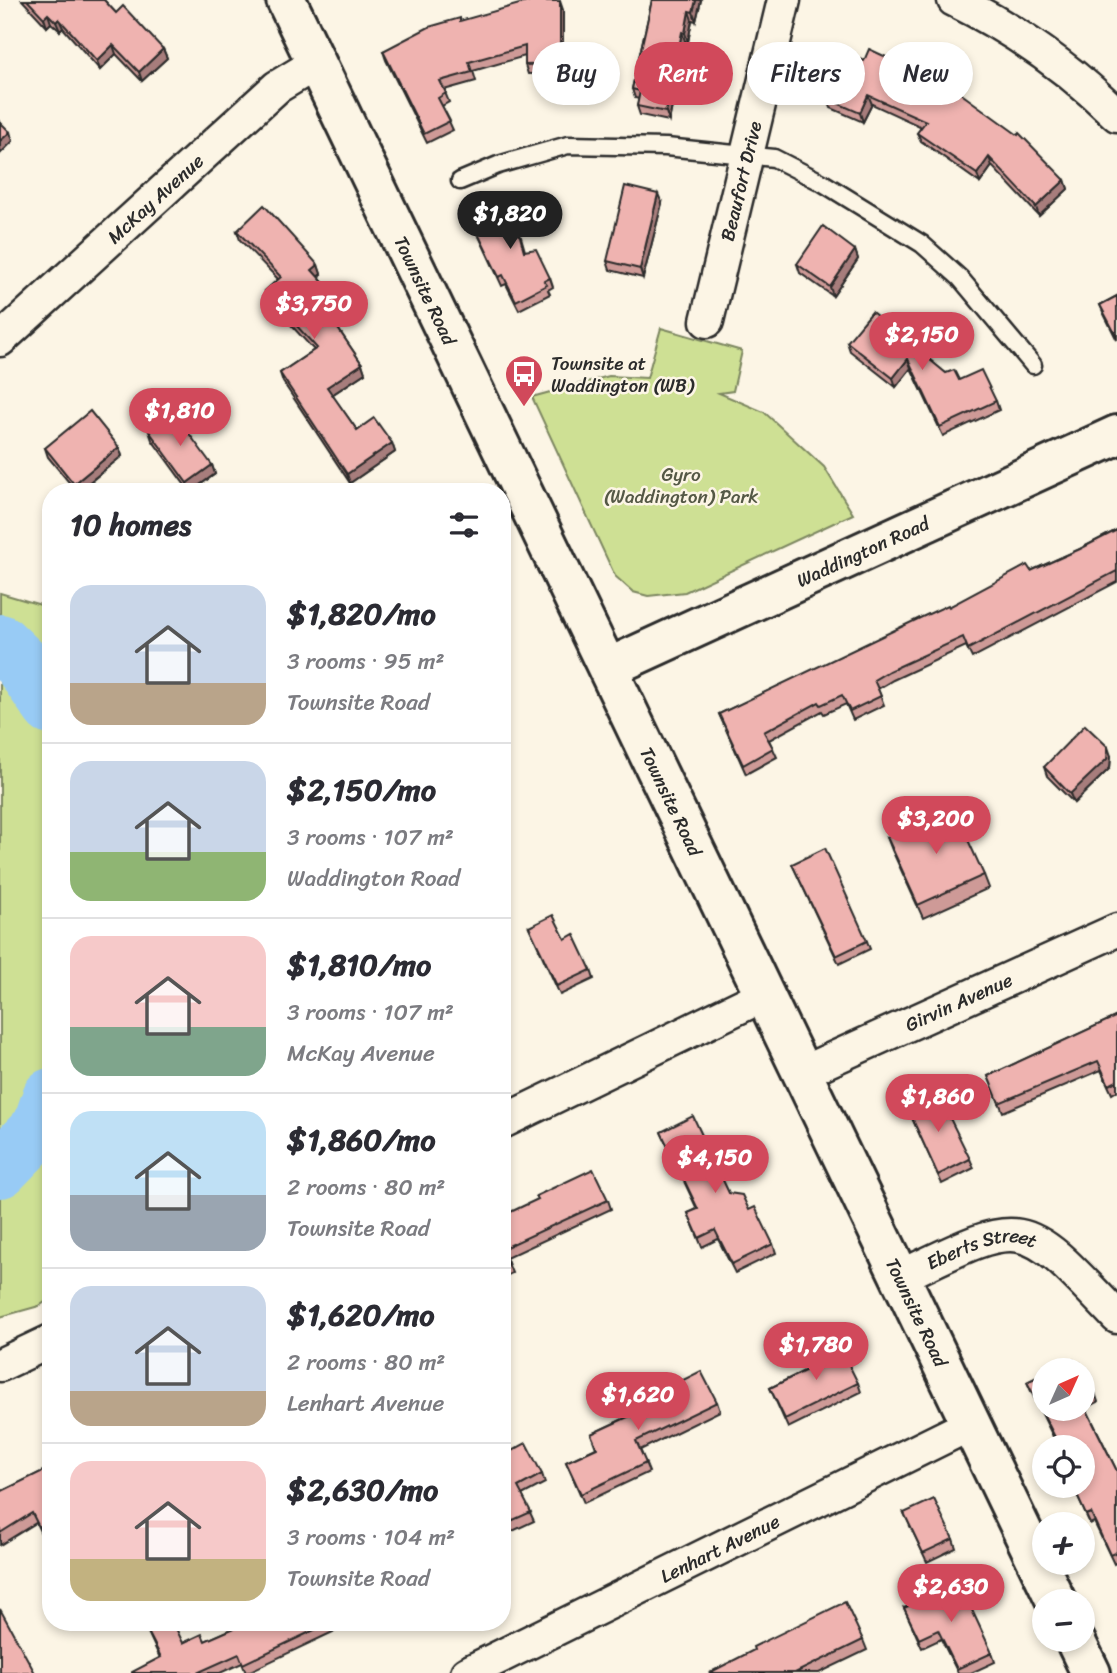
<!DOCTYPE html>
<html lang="en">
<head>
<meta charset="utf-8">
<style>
  body { margin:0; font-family:Sriracha,sans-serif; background:#f7f7f7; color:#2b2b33; height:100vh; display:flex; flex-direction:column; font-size:26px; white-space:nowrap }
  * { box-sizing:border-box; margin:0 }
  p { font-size:23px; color:#7c7c81 }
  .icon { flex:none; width:38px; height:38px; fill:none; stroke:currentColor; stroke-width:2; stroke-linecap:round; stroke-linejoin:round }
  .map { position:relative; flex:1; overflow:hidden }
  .details { position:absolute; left:42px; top:483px; width:469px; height:1148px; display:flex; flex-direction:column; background:#fff; border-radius:28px; box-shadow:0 4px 10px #0003 }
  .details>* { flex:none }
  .banner { position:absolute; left:532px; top:42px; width:480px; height:63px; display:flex; gap:14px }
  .needle { width:46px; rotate:45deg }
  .tools { position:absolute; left:1032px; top:1358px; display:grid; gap:14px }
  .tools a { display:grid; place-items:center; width:63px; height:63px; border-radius:50%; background:#fff; box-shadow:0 4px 10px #0003; font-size:35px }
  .price { position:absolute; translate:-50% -60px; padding:0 16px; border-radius:24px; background:#d1495b; color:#fff; font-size:23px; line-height:46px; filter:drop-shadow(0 2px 4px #0008) }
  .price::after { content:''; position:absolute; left:50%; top:42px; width:21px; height:16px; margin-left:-10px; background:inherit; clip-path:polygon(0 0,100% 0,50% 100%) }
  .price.selected { background:#222; color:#fff }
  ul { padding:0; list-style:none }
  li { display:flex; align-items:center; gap:21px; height:175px; padding:0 28px }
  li+li { border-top:2px solid #e1e1e2 }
  li span { display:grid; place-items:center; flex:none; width:196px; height:140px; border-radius:21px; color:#555 }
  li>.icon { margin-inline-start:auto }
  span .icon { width:84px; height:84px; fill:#fffc; stroke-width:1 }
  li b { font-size:30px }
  h2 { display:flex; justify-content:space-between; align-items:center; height:84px; padding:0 28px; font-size:30px }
  .pill { padding:0 24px; border-radius:32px; background:#fff; box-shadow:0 4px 10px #0003; font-size:24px; line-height:63px }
  .pill.selected { background:#d1495b; color:#fff }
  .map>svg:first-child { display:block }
  .green { fill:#cee094; stroke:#7c8660; stroke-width:2 }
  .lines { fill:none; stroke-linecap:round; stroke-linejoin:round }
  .river { stroke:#98cbf5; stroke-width:58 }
  .service-casing { stroke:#2b2b2b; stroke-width:21 }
  .minor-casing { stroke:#2b2b2b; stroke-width:37 }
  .tertiary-casing { stroke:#2b2b2b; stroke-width:44 }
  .service { stroke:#fcf5e5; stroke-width:16 }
  .minor { stroke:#fcf5e5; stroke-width:32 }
  .tertiary { stroke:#fcf5e5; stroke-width:38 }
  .wall { fill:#ce9a97; stroke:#2b2b2b; stroke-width:2 }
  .shaded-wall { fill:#a77d7b; stroke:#2b2b2b; stroke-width:2 }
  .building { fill:#efb3b0; stroke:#2b2b2b; stroke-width:2 }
  .labels { text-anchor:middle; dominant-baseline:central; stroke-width:5; stroke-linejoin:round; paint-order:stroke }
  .street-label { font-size:19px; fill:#2b2b2b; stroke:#fcf5e5 }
  .poi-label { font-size:19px; fill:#2b2b2b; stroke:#fcf5e5; text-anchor:start }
  .park-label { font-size:19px; fill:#545845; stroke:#fcf5e5 }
</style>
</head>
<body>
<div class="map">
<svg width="1117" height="1673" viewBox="0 0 1117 1673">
  <rect width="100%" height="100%" fill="#fcf5e5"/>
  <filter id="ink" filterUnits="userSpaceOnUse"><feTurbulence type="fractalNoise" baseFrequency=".0143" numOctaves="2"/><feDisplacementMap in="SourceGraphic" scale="14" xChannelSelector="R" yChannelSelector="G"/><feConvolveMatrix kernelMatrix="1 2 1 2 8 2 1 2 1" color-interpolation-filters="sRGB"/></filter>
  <g filter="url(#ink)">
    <g class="green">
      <polygon points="661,328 742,351 733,391 719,393 764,412 824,467 853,514 685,592 648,596 633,592 615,576 532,397 609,376 647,378"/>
      <polygon points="0,593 51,608 51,1298 39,1306 0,1317"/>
    </g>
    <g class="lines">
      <g class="river">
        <polyline points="0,643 21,663 51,706"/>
        <polyline points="0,1169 41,1127 51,1097"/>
      </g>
      <defs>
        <polyline id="service" points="460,181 498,165 568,145 666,147 774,158 823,183 922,244 960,278 1033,365"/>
        <g id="minor">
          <path d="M954,0C1013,29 1070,69 1117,115"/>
          <path id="s1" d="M707,321L784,0"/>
          <path id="s2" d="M0,340L277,87L315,64"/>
          <path id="s3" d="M801,1073L1117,930"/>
          <polyline points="502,1122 764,995"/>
          <path id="s4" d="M900,1277C1026,1216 1020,1215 1117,1317"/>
          <polyline points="0,1365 51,1341"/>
          <path id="s5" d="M467,1673L971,1424"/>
        </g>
        <g id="tertiary">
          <path id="s6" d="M286,0L1056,1601"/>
          <path id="s7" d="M608,668L1117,435"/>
          <polyline points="1075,1640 1091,1673"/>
        </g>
      </defs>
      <use href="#service" class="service-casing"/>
      <use href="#minor" class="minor-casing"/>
      <use href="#tertiary" class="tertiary-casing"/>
      <use href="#service" class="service"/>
      <use href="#minor" class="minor"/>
      <use href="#tertiary" class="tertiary"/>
    </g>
    <g class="wall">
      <polygon points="22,0 104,0 116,13 163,49 167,58 142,81 116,54 100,70 63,28 60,31 51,23 47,27"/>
      <polygon points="652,0 701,0 696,21 692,20 688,42 685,41 669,121 640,115 637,106 639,99 635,98 632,89"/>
      <polygon points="563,10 563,73 528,74 525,65 525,56 473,71 476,81 444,90 449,102 442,106 453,130 427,143 386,60 383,51 461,21"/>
      <polygon points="849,54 1065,180 1068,189 1039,216 992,166 980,183 921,141 917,133 922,127 872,104 863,122 831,108 828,99"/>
      <polygon points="662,203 643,278 610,270 607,261"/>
      <polygon points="513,209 525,251 550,278 553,287 548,290 550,294 519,310 506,284 502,286 471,219"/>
      <polygon points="237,231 318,265 321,274 318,276 345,311 333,321 362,364 365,373 332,395 357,430 392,443 395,452 350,483 283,382 280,373 314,350 268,300 265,291 278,279 240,240"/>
      <polygon points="855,250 858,259 833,296 800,273 797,264"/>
      <polygon points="1117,296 1117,340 1104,314 1100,305"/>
      <polygon points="847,342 946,373 996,401 999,410 943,436 911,368 896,387 850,351"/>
      <polygon points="149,431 212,465 215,474 190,492 152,440"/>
      <polygon points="119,447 122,456 78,492 77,492 48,457 45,448"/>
      <polygon points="1117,530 1117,582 972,658 966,646 893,680 878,689 884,705 853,720 846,704 824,714 822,711 769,740 777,757 746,774 719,714 949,607 1080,549"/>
      <polygon points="1111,756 1110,768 1074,803 1047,776 1044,767"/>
      <polygon points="887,837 984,875 989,888 923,918 892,850"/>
      <polygon points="792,864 867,941 870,949 839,964"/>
      <polygon points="529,927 565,939 591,970 594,979 560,995"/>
      <polygon points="1117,1016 1117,1091 1112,1094 1101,1070 1003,1112 988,1076"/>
      <polygon points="907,1107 970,1159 974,1168 942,1184"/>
      <polygon points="661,1132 729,1193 749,1210 773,1244 776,1253 735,1273 718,1239 702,1247 688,1213 697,1209"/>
      <polygon points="608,1200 611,1209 506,1258 512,1273 502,1278 502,1216"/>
      <polygon points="813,1351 858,1383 861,1392 788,1428 770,1388 818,1364"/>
      <polygon points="1073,1360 1076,1365 1080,1363 1095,1393 1098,1402 1086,1408 1117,1471 1117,1562 1114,1564 1094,1522 1090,1524 1075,1491 1079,1489 1078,1486 1083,1486 1083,1447 1058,1447 1031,1391 1027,1382 1045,1373 1045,1409 1083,1409 1083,1370 1051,1370"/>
      <polygon points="639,1402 717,1402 720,1411 640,1450 649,1472 584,1503 566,1462 596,1448 591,1434 642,1410"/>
      <polygon points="502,1456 542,1474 545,1483 522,1495 534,1521 502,1536"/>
      <polygon points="51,1467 51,1554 36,1523 0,1545 0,1492"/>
      <polygon points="904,1513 953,1539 956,1548 927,1562"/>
      <polygon points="904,1608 992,1653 995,1662 971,1673 958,1673 941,1639 922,1648"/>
      <polygon points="248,1622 354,1622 246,1673 242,1663 220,1673 132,1673 160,1658 145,1626 183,1643 205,1641"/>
      <polygon points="863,1640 867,1650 819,1673 709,1673"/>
    </g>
    <g class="shaded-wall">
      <polygon points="696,0 701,0 696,21 693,12"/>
      <polygon points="560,1 563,10 563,73 560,64"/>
      <polygon points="689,11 692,20 688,42 685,33"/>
      <polygon points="48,14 51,23 47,27 44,18"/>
      <polygon points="59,19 63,28 60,31 56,22"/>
      <polygon points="682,32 685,41 669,121 666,112"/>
      <polygon points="113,45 116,54 100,70 97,61"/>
      <polygon points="163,49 167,58 142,81 139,72"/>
      <polygon points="868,95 872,104 863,122 860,113"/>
      <polygon points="10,132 13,141 0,154 0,141"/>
      <polygon points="989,157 992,166 980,183 977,174"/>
      <polygon points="1065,180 1068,189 1039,216 1036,207"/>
      <polygon points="658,194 662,203 643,278 640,269"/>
      <polygon points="855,250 858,259 833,296 830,287"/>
      <polygon points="318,265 321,274 315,279 312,270"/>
      <polygon points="341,302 345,311 331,323 328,314"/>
      <polygon points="908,359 911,368 896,387 893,378"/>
      <polygon points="362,364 365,373 330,396 327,387"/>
      <polygon points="392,443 395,452 350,483 347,474"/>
      <polygon points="119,447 122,456 77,492 74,484"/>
      <polygon points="212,465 215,474 190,492 187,483"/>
      <polygon points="1108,747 1111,756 1110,768 1074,803 1070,794"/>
    </g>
    <g class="building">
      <polygon points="27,0 104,0 116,13 123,6 163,49 139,72 113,45 97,61 59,19 56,22 48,14 44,18"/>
      <polygon points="652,0 696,0 693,12 689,11 685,33 682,32 666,112 637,106 640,91 632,89"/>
      <polygon points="530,1 560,1 560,64 525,65 525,46 469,62 472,72 440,81 446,93 438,98 450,121 424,134 383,51 429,27 460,18 460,21"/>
      <polygon points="869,49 899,63 902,58 927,69 1018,135 1019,133 1065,180 1036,207 989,157 977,174 917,133 926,121 868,95 860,113 828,99 849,54 864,61"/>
      <polygon points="0,122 10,132 0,141"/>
      <polygon points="625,186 658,194 640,269 607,261"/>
      <polygon points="510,200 524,251 536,249 550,278 544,281 547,285 516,301 503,275 499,277 471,219"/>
      <polygon points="264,205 318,265 312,270 341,302 328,314 362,364 327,387 357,430 374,418 392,443 347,474 280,373 317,348 265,291 281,277 237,231"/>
      <polygon points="823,226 855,250 830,287 797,264"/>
      <polygon points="1117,296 1117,337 1100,305"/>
      <polygon points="872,312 946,373 954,370 959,380 981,370 996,401 940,427 908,359 893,378 847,342"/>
      <polygon points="90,411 119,447 74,484 45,448"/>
      <polygon points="174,413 212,465 187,483 149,431"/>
      <polygon points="1117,530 1117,571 968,649 963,637 889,671 874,680 881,696 850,711 842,695 821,705 819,702 764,732 773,748 743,765 719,714 922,617 948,605 949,607 1027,565 1031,571 1080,549"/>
      <polygon points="1085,725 1108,747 1107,759 1070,794 1044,767"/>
      <polygon points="953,807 984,875 918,905 887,837"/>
      <polygon points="825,848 867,941 836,956 792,864"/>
      <polygon points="553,915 565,939 574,934 591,970 557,986 529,927"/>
      <polygon points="1117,1016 1117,1081 1109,1085 1098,1061 999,1103 988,1076"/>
      <polygon points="937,1092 970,1159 938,1175 907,1107"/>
      <polygon points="693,1116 729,1193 742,1195 749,1210 755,1207 773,1244 732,1264 715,1230 699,1238 688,1213 698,1209 661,1132"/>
      <polygon points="593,1169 608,1200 502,1249 502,1216 538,1199 536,1196"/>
      <polygon points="502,1251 508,1263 502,1266"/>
      <polygon points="836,1339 858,1383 785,1419 770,1388 819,1364 813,1351"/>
      <polygon points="1073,1360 1076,1365 1080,1363 1095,1393 1083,1399 1083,1370 1051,1370"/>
      <polygon points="701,1371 717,1402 636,1441 646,1463 581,1494 566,1462 597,1448 591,1434 643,1410 639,1402"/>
      <polygon points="1045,1373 1045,1409 1083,1409 1083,1403 1117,1471 1117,1552 1110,1555 1091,1513 1086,1515 1075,1491 1080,1489 1079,1486 1083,1486 1083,1447 1060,1447 1027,1382"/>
      <polygon points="526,1443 542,1474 518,1487 531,1512 502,1525 502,1456"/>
      <polygon points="51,1467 51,1551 32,1513 0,1533 0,1492"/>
      <polygon points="934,1499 953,1539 923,1553 904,1513"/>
      <polygon points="959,1582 992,1653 957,1669 938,1630 919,1639 904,1608"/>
      <polygon points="845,1602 863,1640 795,1673 709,1673 754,1650 753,1647"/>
      <polygon points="0,1609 35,1673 0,1673"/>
      <polygon points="153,1622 173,1622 183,1643 202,1634 205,1641 248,1622 331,1622 243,1664 239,1654 197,1673 132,1673 132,1672 161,1657 145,1626"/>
    </g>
  </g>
  <defs>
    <symbol id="bus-pin" viewBox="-11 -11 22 30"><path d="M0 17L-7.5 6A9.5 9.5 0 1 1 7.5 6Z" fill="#d1495b" stroke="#fcf5e5"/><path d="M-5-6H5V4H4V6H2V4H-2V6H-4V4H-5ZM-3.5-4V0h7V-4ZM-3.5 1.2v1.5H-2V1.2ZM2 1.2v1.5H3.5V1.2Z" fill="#fff"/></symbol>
  </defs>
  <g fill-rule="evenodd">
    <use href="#bus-pin" x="502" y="352" width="44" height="60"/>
  </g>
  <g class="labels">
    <g class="street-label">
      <text stroke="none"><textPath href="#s1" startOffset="144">Beaufort Drive</textPath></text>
      <text stroke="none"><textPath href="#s2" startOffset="210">McKay Avenue</textPath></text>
      <text stroke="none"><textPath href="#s6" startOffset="322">Townsite Road</textPath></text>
      <text stroke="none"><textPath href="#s7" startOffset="280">Waddington Road</textPath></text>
      <text stroke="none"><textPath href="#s6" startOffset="889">Townsite Road</textPath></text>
      <text stroke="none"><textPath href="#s3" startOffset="173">Girvin Avenue</textPath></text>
      <text stroke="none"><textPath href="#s4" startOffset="88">Eberts Street</textPath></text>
      <text stroke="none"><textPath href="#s6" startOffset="1456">Townsite Road</textPath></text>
      <text stroke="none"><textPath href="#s5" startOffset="282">Lenhart Avenue</textPath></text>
    </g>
    <g class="poi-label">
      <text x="551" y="363">Townsite at<tspan x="551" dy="22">Waddington (WB)</tspan></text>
    </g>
    <g class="park-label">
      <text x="681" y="474">Gyro<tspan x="681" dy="22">(Waddington) Park</tspan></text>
    </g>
  </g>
</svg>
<div class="tools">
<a><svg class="needle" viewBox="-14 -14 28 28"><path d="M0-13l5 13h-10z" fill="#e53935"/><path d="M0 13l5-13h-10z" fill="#7c7c81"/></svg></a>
<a><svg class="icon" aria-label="locate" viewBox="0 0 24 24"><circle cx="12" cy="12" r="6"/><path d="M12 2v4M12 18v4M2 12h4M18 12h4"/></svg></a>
<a>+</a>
<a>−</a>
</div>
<b class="price selected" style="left:510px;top:251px">$1,820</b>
<b class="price" style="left:314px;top:341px">$3,750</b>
<b class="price" style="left:922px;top:372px">$2,150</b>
<b class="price" style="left:180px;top:448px">$1,810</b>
<b class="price" style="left:936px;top:856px">$3,200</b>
<b class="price" style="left:938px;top:1134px">$1,860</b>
<b class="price" style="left:715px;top:1195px">$4,150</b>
<b class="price" style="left:816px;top:1382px">$1,780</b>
<b class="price" style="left:638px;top:1432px">$1,620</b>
<b class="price" style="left:951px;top:1624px">$2,630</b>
<div class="banner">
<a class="pill">Buy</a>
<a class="pill selected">Rent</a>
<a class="pill">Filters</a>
<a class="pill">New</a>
</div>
<section class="details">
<h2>10 homes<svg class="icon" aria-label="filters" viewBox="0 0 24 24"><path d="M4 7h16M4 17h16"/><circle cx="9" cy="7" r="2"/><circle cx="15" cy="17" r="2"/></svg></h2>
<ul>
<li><span style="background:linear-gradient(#c9d6e8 70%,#b9a48a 0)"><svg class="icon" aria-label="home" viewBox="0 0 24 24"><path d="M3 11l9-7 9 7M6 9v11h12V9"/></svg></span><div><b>$1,820/mo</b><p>3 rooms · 95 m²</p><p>Townsite Road</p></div></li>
<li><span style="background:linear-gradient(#c9d6e8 65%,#8fb573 0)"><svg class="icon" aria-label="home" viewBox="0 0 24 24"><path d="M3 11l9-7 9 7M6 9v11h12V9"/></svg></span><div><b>$2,150/mo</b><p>3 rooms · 107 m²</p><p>Waddington Road</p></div></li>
<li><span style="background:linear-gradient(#f6c9c9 65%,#7fa58c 0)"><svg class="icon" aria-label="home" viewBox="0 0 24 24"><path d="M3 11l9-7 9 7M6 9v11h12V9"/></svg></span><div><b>$1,810/mo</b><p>3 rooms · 107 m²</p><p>McKay Avenue</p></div></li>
<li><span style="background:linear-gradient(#bfe0f5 60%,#9aa5b1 0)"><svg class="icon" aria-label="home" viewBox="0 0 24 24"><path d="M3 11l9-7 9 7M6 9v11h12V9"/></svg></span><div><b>$1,860/mo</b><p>2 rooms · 80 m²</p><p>Townsite Road</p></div></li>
<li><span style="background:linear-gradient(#c9d6e8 75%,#b9a48a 0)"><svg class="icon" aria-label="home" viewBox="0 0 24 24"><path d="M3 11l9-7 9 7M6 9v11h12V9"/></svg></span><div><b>$1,620/mo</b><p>2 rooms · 80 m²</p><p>Lenhart Avenue</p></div></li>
<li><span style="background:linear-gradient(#f6c9c9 70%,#c2b280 0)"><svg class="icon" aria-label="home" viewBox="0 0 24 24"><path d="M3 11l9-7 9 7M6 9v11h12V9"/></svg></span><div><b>$2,630/mo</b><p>3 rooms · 104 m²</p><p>Townsite Road</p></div></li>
</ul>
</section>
</div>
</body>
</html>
